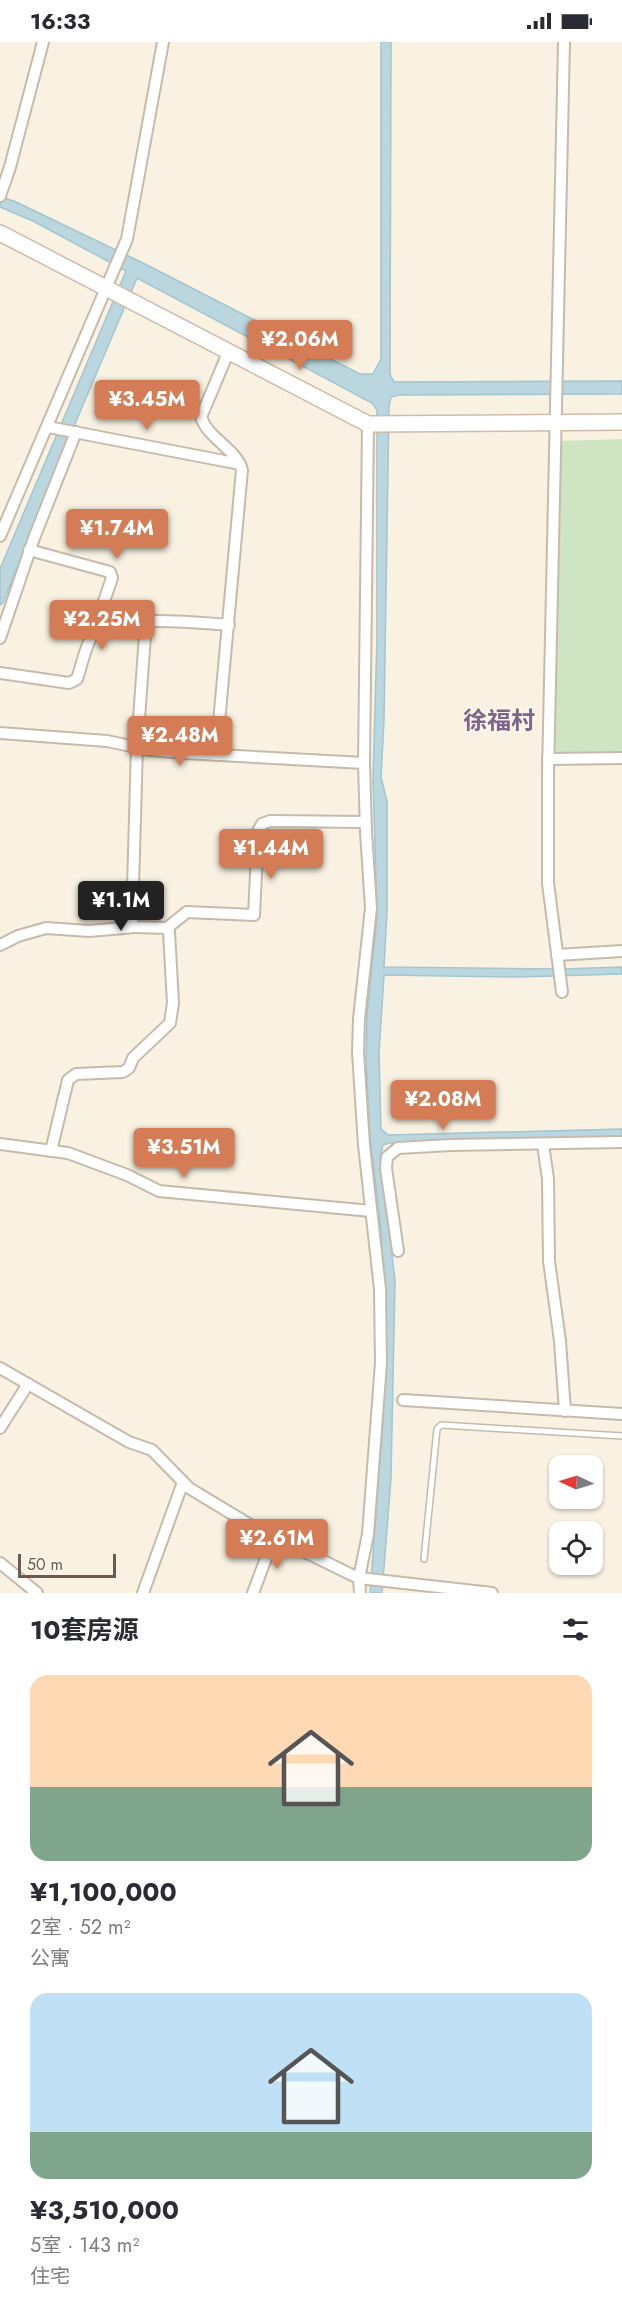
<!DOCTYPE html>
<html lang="zh">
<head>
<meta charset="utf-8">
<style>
  body { margin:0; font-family:Jost,"Noto Sans SC",sans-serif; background:#f2f2f3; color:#2b2b33; height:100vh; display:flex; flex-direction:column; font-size:22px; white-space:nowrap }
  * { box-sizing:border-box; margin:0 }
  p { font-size:20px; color:#7c7c81 }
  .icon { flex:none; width:33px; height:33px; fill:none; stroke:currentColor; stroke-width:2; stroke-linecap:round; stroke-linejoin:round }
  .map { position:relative; height:1551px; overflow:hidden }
  .side { display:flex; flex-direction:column; background:#fff; flex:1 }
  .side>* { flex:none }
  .needle { width:39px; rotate:274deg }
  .fabs { position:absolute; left:549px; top:1413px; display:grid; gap:12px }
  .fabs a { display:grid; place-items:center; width:54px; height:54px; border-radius:12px; background:#fff; box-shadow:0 2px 4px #0004; font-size:30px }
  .scale { position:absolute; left:18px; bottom:15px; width:98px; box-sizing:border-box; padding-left:6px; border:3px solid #6d5a4c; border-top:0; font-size:16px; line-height:21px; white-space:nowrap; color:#6d5a4c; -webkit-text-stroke:4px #fcf6e8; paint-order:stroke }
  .price { position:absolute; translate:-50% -51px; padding:0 14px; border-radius:6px; background:#d47c56; color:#fff; font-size:20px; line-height:39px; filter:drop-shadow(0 2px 3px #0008) }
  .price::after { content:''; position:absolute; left:50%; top:36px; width:18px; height:14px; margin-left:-9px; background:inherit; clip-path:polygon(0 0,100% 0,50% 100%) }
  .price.active { background:#222; color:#fff }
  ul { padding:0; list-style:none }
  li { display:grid; align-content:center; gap:12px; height:318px; padding:0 30px }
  li span { display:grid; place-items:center; height:186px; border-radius:18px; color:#555 }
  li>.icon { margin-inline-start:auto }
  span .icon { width:108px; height:108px; fill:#fffc; stroke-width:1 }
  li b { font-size:26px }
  h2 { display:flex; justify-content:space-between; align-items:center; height:72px; padding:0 30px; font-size:26px }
  .status { display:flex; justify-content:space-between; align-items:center; height:42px; padding:0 30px; background:#fff; direction:ltr }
  .status svg { height:16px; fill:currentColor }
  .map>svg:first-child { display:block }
  .green { fill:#cee4c3 }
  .water { fill:#bad7df; stroke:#a2c5cf; stroke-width:1.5 }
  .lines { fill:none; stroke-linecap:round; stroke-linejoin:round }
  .lane-casing { stroke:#c7baab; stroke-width:8 }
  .street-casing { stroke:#c7baab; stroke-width:14 }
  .secondary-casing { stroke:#cdbcab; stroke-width:18 }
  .lane { stroke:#fff; stroke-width:5 }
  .street { stroke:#fff; stroke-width:10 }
  .secondary { stroke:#fff; stroke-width:15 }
  .labels { text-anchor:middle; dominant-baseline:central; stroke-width:5; stroke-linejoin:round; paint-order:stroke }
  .quarter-label { font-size:24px; font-weight:bold; fill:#7f6589; stroke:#fcf6e8 }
</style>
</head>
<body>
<div class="status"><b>16:33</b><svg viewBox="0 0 49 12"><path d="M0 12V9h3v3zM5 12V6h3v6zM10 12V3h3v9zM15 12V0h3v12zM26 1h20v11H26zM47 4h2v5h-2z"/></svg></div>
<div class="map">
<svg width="622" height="1551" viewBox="0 0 622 1551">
  <rect width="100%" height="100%" fill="#f9f2e2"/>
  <polygon class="green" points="622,397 622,714 552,715 559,399"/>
  <polygon class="water" points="381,0 391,0 390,332 394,340 622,339 622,352 399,353 391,355 389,363 384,678 381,735 387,759 387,870 384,925 564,927 622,925 622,932 518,935 384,933 379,1011 381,1087 388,1093 622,1087 622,1094 389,1101 383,1103 380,1115 395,1238 391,1436 382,1551 370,1551 383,1379 386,1267 380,1178 370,1095 366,1018 367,972 377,876 373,736 377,596 377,368 372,361 137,236 52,436 3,561 0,563 0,527 126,229 33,179 0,165 0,155 14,159 143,221 360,332 373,332 381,317"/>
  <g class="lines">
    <defs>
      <polyline id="lane" points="424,1517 437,1387 441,1383 622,1394"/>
      <g id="street">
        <polyline points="0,154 10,125 43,0"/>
        <polyline points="48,385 240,422"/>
        <polyline points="0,494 127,197 163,0"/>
        <polyline points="29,508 110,530 112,536 92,594"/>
        <polyline points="0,596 34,496 76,390"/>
        <path d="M0,631L69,641L77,637C81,626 86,601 93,593C113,571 200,581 229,583"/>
        <polyline points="0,691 107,699 150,708 184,711 364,721"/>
        <path d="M216,713L242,428C236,406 208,397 201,375L228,311"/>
        <polyline points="548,717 622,716"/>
        <polyline points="167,886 187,870 254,873 258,789 262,782 270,779 365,780"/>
        <polyline points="0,903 18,894 46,886 89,889 135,885"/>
        <polyline points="557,913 622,909"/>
        <polyline points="562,950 548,841 548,731 564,0"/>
        <polyline points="0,1102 68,1111 127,1133 159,1149 371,1169"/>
        <polyline points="543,1102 548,1137 549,1219 560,1299 565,1369"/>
        <polyline points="51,1109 68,1038 76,1032 123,1030 129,1026 133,1016 170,981 173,961 169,890 167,886 135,885 132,881 137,704 146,580"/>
        <polyline points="398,1209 386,1126 387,1115 398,1106 451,1103 622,1100"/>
        <polyline points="0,1326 129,1400 152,1408 189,1446 252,1484 350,1532 359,1536 492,1551"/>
        <polyline points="403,1358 622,1372"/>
        <polyline points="0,1386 28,1342"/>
        <polyline points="0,1521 37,1551"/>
        <polyline points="143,1551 183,1440"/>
        <polyline points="253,1551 274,1495"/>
        <polyline points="360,1551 359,1536 368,1492 381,1321 380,1247 364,1103 358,1010 359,977 371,866 366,790 364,721 368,382"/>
      </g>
      <polyline id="secondary" points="0,191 368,382 622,380"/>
    </defs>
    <use href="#lane" class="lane-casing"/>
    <use href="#street" class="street-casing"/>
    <use href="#secondary" class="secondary-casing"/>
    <use href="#lane" class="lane"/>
    <use href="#street" class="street"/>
    <use href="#secondary" class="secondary"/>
  </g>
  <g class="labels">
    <g class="quarter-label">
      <text x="499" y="678">徐福村</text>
    </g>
  </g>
</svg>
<div class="fabs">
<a><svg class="needle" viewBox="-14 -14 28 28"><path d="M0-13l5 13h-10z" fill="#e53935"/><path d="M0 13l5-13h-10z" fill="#7c7c81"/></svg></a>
<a><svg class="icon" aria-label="locate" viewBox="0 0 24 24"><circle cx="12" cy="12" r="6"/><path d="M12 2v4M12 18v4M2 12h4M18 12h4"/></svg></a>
</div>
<div class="scale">50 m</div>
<b class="price" style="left:300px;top:329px">¥2.06M</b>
<b class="price" style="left:147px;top:389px">¥3.45M</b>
<b class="price" style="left:117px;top:518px">¥1.74M</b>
<b class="price" style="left:102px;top:609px">¥2.25M</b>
<b class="price" style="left:180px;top:725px">¥2.48M</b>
<b class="price" style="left:271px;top:838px">¥1.44M</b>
<b class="price active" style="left:121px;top:890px">¥1.1M</b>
<b class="price" style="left:443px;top:1089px">¥2.08M</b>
<b class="price" style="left:184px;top:1137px">¥3.51M</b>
<b class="price" style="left:277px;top:1528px">¥2.61M</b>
</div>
<section class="side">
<h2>10套房源<svg class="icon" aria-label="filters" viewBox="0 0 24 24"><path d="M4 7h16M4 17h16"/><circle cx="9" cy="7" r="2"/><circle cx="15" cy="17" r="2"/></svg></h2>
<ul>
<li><span style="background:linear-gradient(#ffd9b3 60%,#7fa58c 0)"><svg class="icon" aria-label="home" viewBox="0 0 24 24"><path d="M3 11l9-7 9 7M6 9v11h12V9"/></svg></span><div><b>¥1,100,000</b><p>2室 · 52 m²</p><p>公寓</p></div></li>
<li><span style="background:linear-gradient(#bfe0f5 75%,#7fa58c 0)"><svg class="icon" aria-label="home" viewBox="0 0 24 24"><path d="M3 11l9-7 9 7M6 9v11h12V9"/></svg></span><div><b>¥3,510,000</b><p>5室 · 143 m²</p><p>住宅</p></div></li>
</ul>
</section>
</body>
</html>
